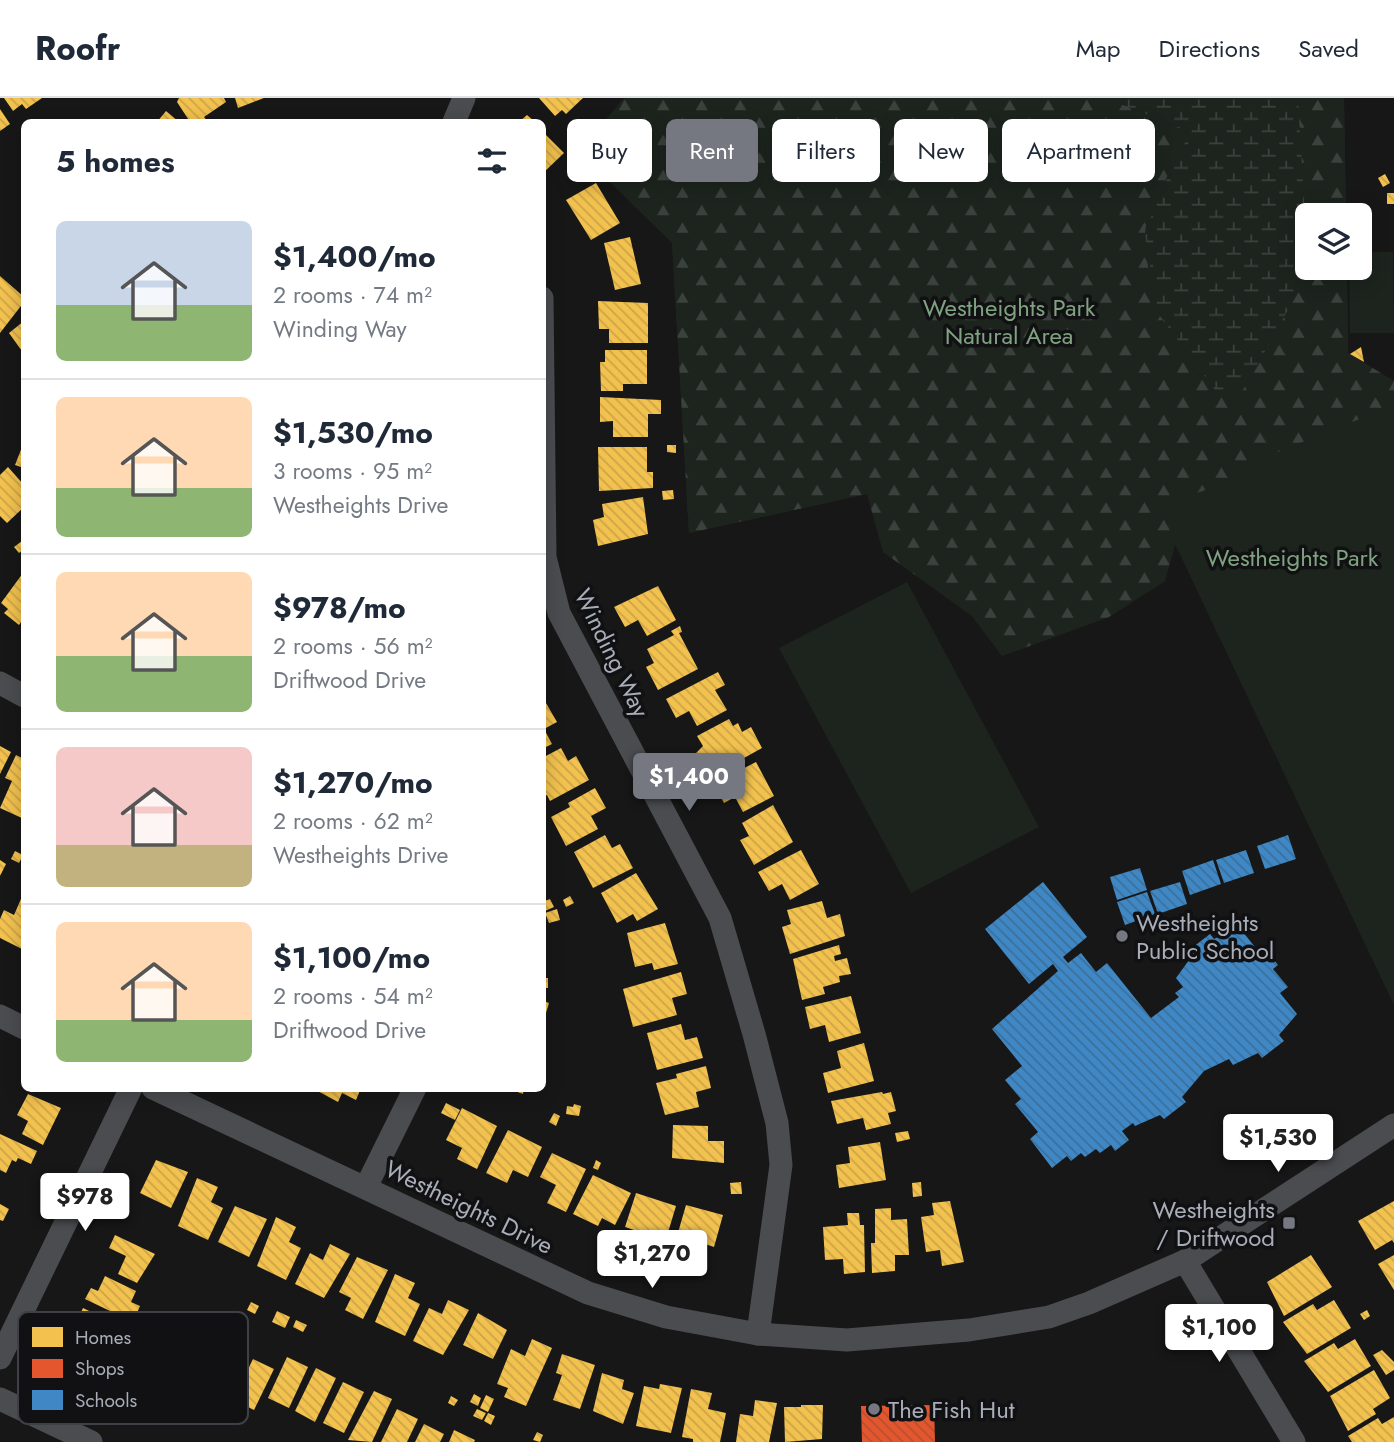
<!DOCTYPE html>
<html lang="en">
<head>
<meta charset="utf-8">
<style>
  body { margin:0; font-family:Jost,sans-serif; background:#f2f2f3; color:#1f2937; height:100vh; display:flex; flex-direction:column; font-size:26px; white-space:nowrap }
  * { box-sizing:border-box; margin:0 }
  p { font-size:23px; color:#747a83 }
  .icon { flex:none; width:38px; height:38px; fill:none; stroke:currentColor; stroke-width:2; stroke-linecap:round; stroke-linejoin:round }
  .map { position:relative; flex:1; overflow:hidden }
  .sheet { position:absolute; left:21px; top:21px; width:525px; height:973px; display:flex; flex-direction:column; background:#fff; border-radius:10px; box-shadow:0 4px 18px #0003 }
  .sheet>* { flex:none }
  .banner { position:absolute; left:567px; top:21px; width:665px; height:63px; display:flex; gap:14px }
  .fabs { position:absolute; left:1295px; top:105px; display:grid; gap:14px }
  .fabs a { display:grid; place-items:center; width:77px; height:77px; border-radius:10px; background:#fff; box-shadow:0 4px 18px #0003; font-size:35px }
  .price { position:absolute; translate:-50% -60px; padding:0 16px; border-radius:7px; background:#fff; color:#222; font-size:23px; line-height:46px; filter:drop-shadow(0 2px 4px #0008) }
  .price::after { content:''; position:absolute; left:50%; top:42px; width:21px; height:16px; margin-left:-10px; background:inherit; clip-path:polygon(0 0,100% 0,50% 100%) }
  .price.on { background:#757880; color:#fff }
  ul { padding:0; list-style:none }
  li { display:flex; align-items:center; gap:21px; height:175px; padding:0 35px }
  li+li { border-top:2px solid #e0e1e3 }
  li span { display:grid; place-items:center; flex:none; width:196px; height:140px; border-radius:10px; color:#555 }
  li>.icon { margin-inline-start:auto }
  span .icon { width:84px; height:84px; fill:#fffc; stroke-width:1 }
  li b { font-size:30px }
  h2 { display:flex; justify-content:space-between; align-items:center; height:84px; padding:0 35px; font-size:30px }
  .tag { padding:0 24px; border-radius:10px; background:#fff; box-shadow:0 4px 18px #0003; font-size:24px; line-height:63px }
  .tag.on { background:#757880; color:#fff }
  header { display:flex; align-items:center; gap:42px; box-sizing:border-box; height:98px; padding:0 35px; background:#fff; border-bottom:2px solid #e0e1e3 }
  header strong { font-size:33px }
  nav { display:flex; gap:38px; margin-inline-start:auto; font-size:24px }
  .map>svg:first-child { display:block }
  .green { fill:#1d241e }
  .forest { fill:url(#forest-firs) }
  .wetland { fill:url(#wetland-marsh) }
  .homes { fill:url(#homes-back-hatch) }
  .shops { fill:url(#shops-back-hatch) }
  .schools { fill:url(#schools-back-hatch) }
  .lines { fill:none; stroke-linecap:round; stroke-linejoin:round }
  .minor { stroke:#4b4c50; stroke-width:23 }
  .poi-dot { fill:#757880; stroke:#111113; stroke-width:2.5 }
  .labels { text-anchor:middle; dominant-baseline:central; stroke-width:7; stroke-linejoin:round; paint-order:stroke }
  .park-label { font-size:24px; fill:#7fa381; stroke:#111113 }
  .street-label { font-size:24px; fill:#a8adb8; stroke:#111113 }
  .poi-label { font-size:24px; fill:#a8adb8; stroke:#111113; text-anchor:start }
  .key { fill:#111113; stroke:#3e4045; stroke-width:2 }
  .key-label { font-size:19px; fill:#a8adb8 }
</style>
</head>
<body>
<header>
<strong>Roofr</strong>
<nav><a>Map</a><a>Directions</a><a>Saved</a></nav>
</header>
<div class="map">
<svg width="1394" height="1344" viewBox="0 0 1394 1344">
  <defs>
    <pattern id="forest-firs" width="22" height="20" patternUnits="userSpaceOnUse" patternTransform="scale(1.75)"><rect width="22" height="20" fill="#1d241e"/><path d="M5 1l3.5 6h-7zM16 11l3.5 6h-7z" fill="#3b413d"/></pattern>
    <pattern id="wetland-marsh" width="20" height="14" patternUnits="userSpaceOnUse" patternTransform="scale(1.75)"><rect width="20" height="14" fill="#1d241e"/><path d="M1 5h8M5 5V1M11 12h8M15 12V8" fill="none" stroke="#3b413d"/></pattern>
    <pattern id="homes-back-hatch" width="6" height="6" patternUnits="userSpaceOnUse" patternTransform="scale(1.75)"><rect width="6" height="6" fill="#f2c14e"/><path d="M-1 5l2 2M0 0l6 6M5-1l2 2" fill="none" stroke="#cca549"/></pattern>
    <pattern id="shops-back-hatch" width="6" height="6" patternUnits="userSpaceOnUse" patternTransform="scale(1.75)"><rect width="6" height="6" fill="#e4572e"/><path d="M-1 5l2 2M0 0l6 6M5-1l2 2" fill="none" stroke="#b84e30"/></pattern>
    <pattern id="schools-back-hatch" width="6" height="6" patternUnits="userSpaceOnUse" patternTransform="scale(1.75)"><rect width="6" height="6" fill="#3f88c5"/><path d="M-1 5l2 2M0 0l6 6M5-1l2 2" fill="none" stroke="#3b6f9a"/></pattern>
  </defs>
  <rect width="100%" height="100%" fill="#171717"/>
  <g class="green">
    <polygon points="1344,0 1346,117 1307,117 1307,170 1347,170 1348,256 1394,283 1394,907 1155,404 867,396 689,435 672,145"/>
    <polygon points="1360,154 1393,154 1394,235 1350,235 1349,170 1360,170"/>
    <polygon points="907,484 1039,729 911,795 779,550"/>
  </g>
  <path class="forest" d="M624,0H1105L1187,32C1180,65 1145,107 1145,138C1145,163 1153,190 1157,214L1297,0H1344L1346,117H1307V170H1347L1348,255L1394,283V307L1263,360L1250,377L1176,402L1177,440L1165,483L1109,519L1002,558L972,518L883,454L867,396L689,435L672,145L605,79L598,31Z"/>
  <polygon class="wetland" points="1105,0 1298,0 1305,120 1293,203 1243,292 1220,299 1157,214 1145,136 1159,95 1184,49 1187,32"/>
  <g class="homes">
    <polygon points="4,0 42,0 26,11 22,6 13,13"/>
    <polygon points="179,0 224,0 226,4 204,19 208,24 190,24 177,4"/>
    <polygon points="235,0 264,0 238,10"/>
    <polygon points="539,0 583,0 566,16 562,12 555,18"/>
    <polygon points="0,11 10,26 0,33"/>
    <polygon points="166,13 179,24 157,24"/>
    <polygon points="527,17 535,24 519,24"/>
    <polygon points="542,33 564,55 542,76"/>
    <polygon points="1385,76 1390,85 1383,89 1378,80"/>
    <polygon points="596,85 620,125 591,142 566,102"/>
    <rect x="1387" y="95" width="7" height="11"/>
    <polygon points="630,139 641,186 615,192 604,145"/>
    <polygon points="0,178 24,199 24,204 0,235"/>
    <polygon points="598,203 648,205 648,245 609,245 609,231 599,231"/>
    <polygon points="24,223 24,256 9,235"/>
    <polygon points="1361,249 1364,264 1350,256"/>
    <polygon points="605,252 647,252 647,286 623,286 623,293 601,293 600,264 605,264"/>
    <polygon points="600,299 661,302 661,316 648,316 648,339 613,339 613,323 600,324"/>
    <polygon points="24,344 24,370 15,367"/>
    <polygon points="667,347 676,347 676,355 667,354"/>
    <polygon points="598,349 647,349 647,374 653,374 653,390 599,393"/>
    <polygon points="8,369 24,387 24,409 7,425 0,418 0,377"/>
    <polygon points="673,392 674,401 663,402 662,393"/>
    <polygon points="643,399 648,436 598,448 593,422 604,419 602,406"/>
    <polygon points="22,443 24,451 19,455 14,449"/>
    <polygon points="23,475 24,520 19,527 4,515 8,511 1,505"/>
    <polygon points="658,488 676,522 647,538 638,522 625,529 614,509"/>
    <polygon points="680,528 682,534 679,535 698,571 658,592 646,569 654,565 647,551 674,537 671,533"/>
    <polygon points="718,574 725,587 715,592 727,612 697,628 689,613 676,620 666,601"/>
    <polygon points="546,605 557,624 544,631 552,646 542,651 542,606"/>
    <polygon points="729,621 733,628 738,625 742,634 751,629 762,650 710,679 696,655 703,648 697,638"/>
    <polygon points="0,648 11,654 0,676"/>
    <polygon points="561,650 568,663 576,658 589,682 550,703 547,697 542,699 542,660"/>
    <polygon points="16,657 24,661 24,721 0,710 12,683 5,680"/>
    <polygon points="756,664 774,698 743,714 735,699 724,705 713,686"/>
    <polygon points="595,690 606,710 591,718 598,731 566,748 551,719 570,709 568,705"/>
    <polygon points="773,707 793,744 754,767 740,742 749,738 742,725"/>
    <polygon points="605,737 612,750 620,746 633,770 593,790 574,754"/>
    <polygon points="801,752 819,786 790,802 782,786 769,793 758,774"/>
    <polygon points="15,753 23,757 19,765 11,761"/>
    <polygon points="0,762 6,766 0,778"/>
    <polygon points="636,775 658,811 637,823 633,816 617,825 601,795"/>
    <polygon points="24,794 24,852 0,840 0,821 4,812 14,817"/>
    <polygon points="570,798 574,805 566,809 563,802"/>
    <polygon points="550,801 554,809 545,813 542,804"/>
    <polygon points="822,803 827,820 840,816 845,838 790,856 782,829 791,826 787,812"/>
    <polygon points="557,811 560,822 549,825 545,815"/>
    <polygon points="665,825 678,866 654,872 652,865 635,869 627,835"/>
    <polygon points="839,847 841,856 834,858 835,863 847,860 851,876 839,878 840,884 823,889 825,896 802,902 793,861"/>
    <polygon points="681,874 687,896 672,900 677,917 633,929 623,891"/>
    <rect x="542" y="880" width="6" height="10"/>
    <polygon points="851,898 861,935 829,944 825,927 810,931 805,909"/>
    <polygon points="542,902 549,905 546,915 542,916"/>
    <polygon points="681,926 685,942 697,939 703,960 657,972 647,935"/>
    <polygon points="864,945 874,983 828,995 823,975 841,970 837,953"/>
    <polygon points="706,968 711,990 696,994 699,1009 665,1017 656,985 677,980 676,976"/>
    <polygon points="312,990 361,990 356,1002 342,995 338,1004"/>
    <polygon points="507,990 524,990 523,996"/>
    <polygon points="882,994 883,996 891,994 896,1013 888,1015 891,1026 866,1032 863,1020 837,1026 831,1003"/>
    <polygon points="28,996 61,1010 43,1047 22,1036 28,1023 17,1017"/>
    <polygon points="446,1005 460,1012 455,1022 441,1015"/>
    <polygon points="574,1006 581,1008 579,1018 566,1016 567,1008 573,1009"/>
    <polygon points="462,1010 497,1028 477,1071 457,1061 462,1050 446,1042"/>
    <polygon points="554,1015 560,1018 556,1028 549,1024"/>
    <polygon points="673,1027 708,1028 708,1043 724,1043 724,1065 672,1060"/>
    <polygon points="508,1032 542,1049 528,1079 513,1072 507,1085 486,1075"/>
    <polygon points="908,1033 910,1041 897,1044 895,1035"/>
    <polygon points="0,1036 37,1053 31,1066 18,1060 16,1064 12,1062 6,1075 0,1072"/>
    <polygon points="880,1044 886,1082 839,1090 836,1067 850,1065 848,1049"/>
    <polygon points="552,1055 586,1071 566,1114 547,1105 556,1087 540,1079"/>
    <polygon points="156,1062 188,1074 171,1110 140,1095"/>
    <polygon points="596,1062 601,1065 598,1072 593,1070"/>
    <polygon points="593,1077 631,1095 615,1127 602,1120 598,1128 573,1116"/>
    <polygon points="197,1080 218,1089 211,1104 223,1110 208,1142 178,1128"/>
    <polygon points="741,1084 742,1096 731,1096 730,1085"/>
    <polygon points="921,1084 922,1098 913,1099 912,1085"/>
    <polygon points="636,1095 676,1108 663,1151 637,1143 640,1134 625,1129"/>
    <polygon points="950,1103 964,1164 942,1168 940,1152 926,1154 921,1119 934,1117 932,1105"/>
    <polygon points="1394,1103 1394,1145 1392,1142 1375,1152 1358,1123"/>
    <polygon points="0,1106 9,1111 3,1123 0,1122"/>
    <polygon points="686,1107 723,1117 714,1149 699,1144 695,1158 673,1152"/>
    <polygon points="235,1108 267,1121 249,1159 218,1144"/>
    <polygon points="891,1110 891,1122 907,1121 909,1157 895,1157 895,1173 872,1175 871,1145 875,1145 875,1111"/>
    <polygon points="847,1115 859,1115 860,1127 864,1127 865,1174 844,1176 843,1161 825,1162 823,1129 848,1127"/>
    <polygon points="276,1119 296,1129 289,1144 301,1150 286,1182 257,1168"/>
    <polygon points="115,1137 155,1156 137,1185 118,1176 126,1158 109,1150"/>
    <polygon points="330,1146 350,1156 324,1200 295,1186 310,1155 323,1162"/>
    <polygon points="1311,1157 1332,1189 1284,1218 1267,1184"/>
    <polygon points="1394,1157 1394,1192 1378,1166"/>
    <polygon points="357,1159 388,1172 363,1221 345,1212 351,1200 339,1194"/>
    <polygon points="395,1176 415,1185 408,1200 420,1206 405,1238 375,1224"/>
    <polygon points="105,1178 136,1193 131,1204 140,1208 133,1224 85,1201 91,1190 98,1193"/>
    <polygon points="448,1202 469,1212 443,1257 413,1243 429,1210 442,1216"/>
    <polygon points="1334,1202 1351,1230 1307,1256 1283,1224 1313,1206 1317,1212"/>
    <polygon points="251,1204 259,1208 255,1216 247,1212"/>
    <polygon points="83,1210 127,1231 113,1260 74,1241 82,1225 77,1223"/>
    <polygon points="1367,1212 1370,1218 1364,1222 1360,1216"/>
    <polygon points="277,1213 290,1219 285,1230 272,1224"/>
    <polygon points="478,1215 507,1232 493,1261 463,1247"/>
    <polygon points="296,1222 307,1227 303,1234 293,1229"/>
    <polygon points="532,1241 552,1250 526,1308 504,1299 508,1290 497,1286 511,1251 525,1258"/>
    <polygon points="1355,1241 1371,1268 1328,1294 1304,1263 1334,1245 1338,1251"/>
    <polygon points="1382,1252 1394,1264 1394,1272 1386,1277 1373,1257"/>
    <polygon points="562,1256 595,1267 580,1311 553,1302 562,1277 556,1275"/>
    <polygon points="287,1259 308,1269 289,1310 268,1300"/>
    <polygon points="253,1261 274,1271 254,1312 233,1302"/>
    <polygon points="316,1270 336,1280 315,1324 295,1313"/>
    <polygon points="1374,1272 1390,1300 1373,1311 1376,1316 1348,1333 1330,1298"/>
    <polygon points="602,1275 624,1282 622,1291 634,1295 623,1326 593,1313"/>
    <polygon points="343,1284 364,1294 344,1335 323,1325"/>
    <polygon points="660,1286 682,1290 671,1335 636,1328 644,1288 659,1291"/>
    <polygon points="691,1291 712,1295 708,1311 726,1315 720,1344 693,1344 693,1341 682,1339"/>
    <polygon points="374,1293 392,1301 372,1344 348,1342"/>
    <polygon points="474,1296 481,1300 478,1308 470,1304"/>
    <polygon points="486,1297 494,1301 488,1314 480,1310"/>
    <polygon points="451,1298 458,1302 454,1308 448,1305"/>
    <polygon points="755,1302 777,1305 769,1344 736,1344 740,1316 753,1318"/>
    <polygon points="801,1307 823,1307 822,1341 785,1344 784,1309 801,1309"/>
    <polygon points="397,1311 418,1321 407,1344 381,1344"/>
    <polygon points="477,1311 486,1315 482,1322 473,1318"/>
    <polygon points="488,1315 495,1318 491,1327 484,1323"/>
    <polygon points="1394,1319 1394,1344 1352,1344 1348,1338 1378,1320 1382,1326"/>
    <polygon points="424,1326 444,1336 440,1344 415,1344"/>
    <polygon points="454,1332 475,1342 474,1344 449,1344"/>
    <polygon points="537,1334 543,1337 540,1344 533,1342"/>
  </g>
  <polygon class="shops" points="934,1307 935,1344 862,1344 861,1308"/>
  <g class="schools">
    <polygon points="1288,737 1296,761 1265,771 1257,748"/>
    <polygon points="1246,752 1254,775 1224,785 1216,762"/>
    <polygon points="1213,762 1221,786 1190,797 1182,773"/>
    <polygon points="1140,770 1147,792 1117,802 1110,779"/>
    <polygon points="1043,784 1087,839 1063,859 1068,865 1081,855 1096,874 1107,865 1151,920 1179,899 1175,895 1183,889 1176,880 1192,858 1188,853 1210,836 1214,841 1239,829 1262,858 1267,853 1278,867 1273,871 1288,889 1280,895 1297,916 1279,937 1284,943 1262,960 1258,955 1233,967 1229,961 1204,973 1182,999 1186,1004 1164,1021 1160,1017 1135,1028 1133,1025 1122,1033 1129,1042 1115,1053 1111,1047 1100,1055 1096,1051 1085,1059 1081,1055 1071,1063 1067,1058 1052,1070 1030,1041 1038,1034 1015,1006 1021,1001 1005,982 1022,968 992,931 1058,873 1053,866 1029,886 985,831"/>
    <polygon points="1180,784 1187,806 1158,816 1150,793"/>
    <polygon points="1147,794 1155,816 1125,827 1117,804"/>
  </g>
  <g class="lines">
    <g class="minor">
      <polyline points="454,24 464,0"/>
      <polyline points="542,200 545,459 559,515 720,820 754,936 777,1025 781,1067 758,1236"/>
      <polyline points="0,585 24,598"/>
      <polyline points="0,918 24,930"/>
      <polyline points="153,990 588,1195 666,1219 758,1236 847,1242 969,1232 1049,1219 1089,1205 1185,1163 1394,1027"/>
      <polyline points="366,1089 415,990"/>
      <polyline points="1185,1163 1294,1344"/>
      <polyline points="0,1260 131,990"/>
      <polyline points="0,1301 91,1344"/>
    </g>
  </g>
  <g class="poi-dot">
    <circle cx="1122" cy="838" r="7"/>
    <rect x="1282" y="1118" width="14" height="14" rx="3.5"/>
    <circle cx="874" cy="1311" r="7"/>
  </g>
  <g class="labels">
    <g class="park-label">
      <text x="1009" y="209">Westheights Park<tspan x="1009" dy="28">Natural Area</tspan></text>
      <text x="1292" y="459">Westheights Park</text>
    </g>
    <g class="street-label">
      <text transform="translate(612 555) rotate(64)">Winding Way</text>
      <text transform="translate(469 1109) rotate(26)">Westheights Drive</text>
    </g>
    <g class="poi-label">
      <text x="1136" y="824">Westheights<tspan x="1136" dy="28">Public School</tspan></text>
      <text x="1275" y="1111" text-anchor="end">Westheights<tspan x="1275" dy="28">/ Driftwood</tspan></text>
      <text x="888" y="1311">The Fish Hut</text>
    </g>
  </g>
  <rect x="18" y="1214" width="230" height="112" rx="10" class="key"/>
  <rect x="32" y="1229" width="31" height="20" fill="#f2c14e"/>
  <rect x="32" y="1261" width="31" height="19" fill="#e4572e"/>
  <rect x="32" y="1292" width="31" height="20" fill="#3f88c5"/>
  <g class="key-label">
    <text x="75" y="1246">Homes</text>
    <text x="75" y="1277">Shops</text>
    <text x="75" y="1309">Schools</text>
  </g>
</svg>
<div class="fabs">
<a><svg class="icon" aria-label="layers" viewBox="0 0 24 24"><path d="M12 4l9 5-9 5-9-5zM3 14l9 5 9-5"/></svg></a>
</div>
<b class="price on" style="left:689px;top:715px">$1,400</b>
<b class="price" style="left:1278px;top:1076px">$1,530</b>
<b class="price" style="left:85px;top:1135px">$978</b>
<b class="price" style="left:652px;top:1192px">$1,270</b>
<b class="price" style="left:1219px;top:1266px">$1,100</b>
<div class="banner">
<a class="tag">Buy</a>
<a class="tag on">Rent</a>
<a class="tag">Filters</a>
<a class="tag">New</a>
<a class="tag">Apartment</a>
</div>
<section class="sheet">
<h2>5 homes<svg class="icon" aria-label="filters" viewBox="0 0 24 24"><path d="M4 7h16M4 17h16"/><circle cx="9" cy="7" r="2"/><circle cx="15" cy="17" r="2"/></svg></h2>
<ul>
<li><span style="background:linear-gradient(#c9d6e8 60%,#8fb573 0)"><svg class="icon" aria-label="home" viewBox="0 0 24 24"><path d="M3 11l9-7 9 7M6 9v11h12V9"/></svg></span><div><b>$1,400/mo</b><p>2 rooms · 74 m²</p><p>Winding Way</p></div></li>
<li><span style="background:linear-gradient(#ffd9b3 65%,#8fb573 0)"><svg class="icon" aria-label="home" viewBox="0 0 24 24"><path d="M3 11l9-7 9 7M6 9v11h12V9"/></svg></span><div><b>$1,530/mo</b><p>3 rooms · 95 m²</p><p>Westheights Drive</p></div></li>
<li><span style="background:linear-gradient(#ffd9b3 60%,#8fb573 0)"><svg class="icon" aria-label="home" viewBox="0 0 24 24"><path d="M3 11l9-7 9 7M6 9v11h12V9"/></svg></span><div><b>$978/mo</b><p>2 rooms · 56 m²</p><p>Driftwood Drive</p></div></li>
<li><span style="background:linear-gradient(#f6c9c9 70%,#c2b280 0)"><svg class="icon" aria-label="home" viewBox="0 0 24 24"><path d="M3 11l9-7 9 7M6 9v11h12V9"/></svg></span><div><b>$1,270/mo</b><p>2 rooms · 62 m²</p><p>Westheights Drive</p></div></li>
<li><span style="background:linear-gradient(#ffd9b3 70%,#8fb573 0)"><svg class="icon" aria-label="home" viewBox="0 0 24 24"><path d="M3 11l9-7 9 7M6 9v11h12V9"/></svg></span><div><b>$1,100/mo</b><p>2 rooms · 54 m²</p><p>Driftwood Drive</p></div></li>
</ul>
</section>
</div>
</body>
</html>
